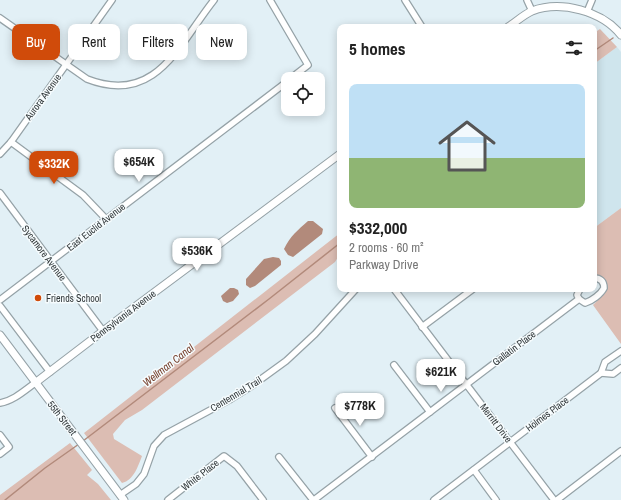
<!DOCTYPE html>
<html lang="en">
<head>
<meta charset="utf-8">
<style>
  body { margin:0; font-family:"Archivo Narrow",sans-serif; background:#f6f6f6; color:#222; height:100vh; display:flex; flex-direction:column; font-size:15px; white-space:nowrap }
  * { box-sizing:border-box; margin:0 }
  p { font-size:13px; color:#767676 }
  .icon { flex:none; width:22px; height:22px; fill:none; stroke:currentColor; stroke-width:2; stroke-linecap:round; stroke-linejoin:round }
  .map { position:relative; flex:1; overflow:hidden }
  .side { position:absolute; left:337px; top:24px; width:260px; height:268px; display:flex; flex-direction:column; background:#fff; border-radius:8px; box-shadow:0 2px 10px #0003 }
  .side>* { flex:none }
  .hud { position:absolute; left:12px; top:24px; width:265px; height:36px; display:flex; gap:8px }
  .fabs { position:absolute; left:281px; top:72px; display:grid; gap:8px }
  .fabs a { display:grid; place-items:center; width:44px; height:44px; border-radius:8px; background:#fff; box-shadow:0 2px 10px #0003; font-size:20px }
  .price { position:absolute; translate:-50% -34px; padding:0 9px; border-radius:8px; background:#fff; color:#222; font-size:13px; line-height:26px; filter:drop-shadow(0 1px 2px #0008) }
  .price::after { content:''; position:absolute; left:50%; top:24px; width:12px; height:9px; margin-left:-6px; background:inherit; clip-path:polygon(0 0,100% 0,50% 100%) }
  .price.current { background:#d04b0a; color:#fff }
  ul { padding:0; list-style:none }
  li { display:grid; align-content:center; gap:8px; height:212px; padding:0 12px }
  li span { display:grid; place-items:center; height:124px; border-radius:8px; color:#555 }
  li>.icon { margin-inline-start:auto }
  span .icon { width:72px; height:72px; fill:#fffc; stroke-width:1 }
  li b { font-size:17px }
  h2 { display:flex; justify-content:space-between; align-items:center; height:48px; padding:0 12px; font-size:17px }
  .tag { padding:0 14px; border-radius:8px; background:#fff; box-shadow:0 2px 10px #0003; font-size:14px; line-height:36px }
  .tag.current { background:#d04b0a; color:#fff }
  .map>svg:first-child { display:block }
  .built { fill:#cfe5ed }
  .green { fill:#dcbdb3 }
  .water { fill:#b28a7b }
  .lines { fill:none; stroke-linecap:round; stroke-linejoin:round }
  .stream { stroke:#b28a7b; stroke-width:1.5 }
  .minor-casing { stroke:#95a2a7; stroke-width:8 }
  .tertiary-casing { stroke:#95a2a7; stroke-width:9 }
  .secondary-casing { stroke:#95a2a7; stroke-width:9 }
  .minor { stroke:#fff; stroke-width:5.5 }
  .tertiary { stroke:#fff; stroke-width:7 }
  .secondary { stroke:#fff; stroke-width:7 }
  .poi-dot { fill:#d04b0a; stroke:#f6fcfe; stroke-width:1.5 }
  .labels { text-anchor:middle; dominant-baseline:central; stroke-width:3; stroke-linejoin:round; paint-order:stroke }
  .street-label { font-size:10px; fill:#32383a; stroke:#f6fcfe }
  .poi-label { font-size:10px; fill:#32383a; stroke:#f6fcfe; text-anchor:start }
  .water-label { font-size:11px; font-style:italic; fill:#733b27; stroke:#f6fcfe }
</style>
</head>
<body>
<div class="map">
<svg width="621" height="500" viewBox="0 0 621 500">
  <rect width="100%" height="100%" fill="#e2f0f6"/>
  <polygon class="built" points="617,47 621,52 621,208 594,228 594,64"/>
  <g class="green">
    <polygon points="600,29 617,47 594,64 594,33"/>
    <path d="M621,208V344L593,305C603,295 615,283 596,274V267L594,265V228Z"/>
    <path d="M340,233V254L335,262L142,410L125,420L113,434L114,439L142,456C138,466 134,480 122,483L84,433Z"/>
    <polygon points="70,443 92,470 87,475 98,484 111,500 0,500 0,495"/>
  </g>
  <g class="water">
    <path d="M308,221H313L323,229L322,234L293,257L288,255L284,249C290,236 298,230 308,221Z"/>
    <polygon points="273,257 279,258 281,261 281,265 255,286 250,288 246,285 246,279 264,259"/>
    <polygon points="230,288 234,288 238,290 239,294 233,301 227,303 223,301 221,296"/>
  </g>
  <g class="lines">
    <g class="stream">
      <polyline points="594,51 613,38"/>
      <polyline points="83,441 269,299 340,243"/>
      <polyline points="5,500 45,468 79,444"/>
    </g>
    <defs>
      <g id="minor">
        <polyline points="270,0 308,65 290,79"/>
        <polyline points="405,0 422,27"/>
        <polyline points="527,0 532,11"/>
        <polyline points="587,12 592,0"/>
        <path d="M0,18L87,79C156,106 179,44 214,0"/>
        <polyline points="11,142 83,195 106,219"/>
        <polyline points="0,154 11,142 112,0"/>
        <polyline points="0,193 103,331"/>
        <polyline points="394,289 554,500"/>
        <path d="M580,289L577,295L579,299L585,303C592,301 601,294 604,288C604,281 600,278 594,278"/>
        <polyline points="0,300 288,81"/>
        <polyline points="0,306 50,372"/>
        <polyline points="422,327 473,289"/>
        <polyline points="394,365 430,412"/>
        <polyline points="601,373 613,374 621,368"/>
        <path d="M0,403C13,401 24,391 35,383"/>
        <polyline points="335,408 372,457"/>
        <polyline points="0,435 9,447 0,454"/>
        <polyline points="279,457 313,500"/>
        <polyline points="474,470 496,500"/>
        <polyline points="120,495 136,484 144,474 154,446 164,435 229,400 253,385 286,361 315,334 356,289"/>
        <polyline points="168,500 224,456 237,466 263,500"/>
        <polyline points="314,500 579,299"/>
        <polyline points="434,500 601,373 605,362 621,351"/>
        <polyline points="557,500 621,451"/>
      </g>
      <g id="tertiary">
        <path d="M508,27C516,22 523,15 532,11C561,0 602,11 621,35"/>
        <polyline points="35,383 128,312 340,154"/>
      </g>
      <polyline id="secondary" points="0,335 124,500"/>
    </defs>
    <use href="#minor" class="minor-casing"/>
    <use href="#tertiary" class="tertiary-casing"/>
    <use href="#secondary" class="secondary-casing"/>
    <use href="#minor" class="minor"/>
    <use href="#tertiary" class="tertiary"/>
    <use href="#secondary" class="secondary"/>
  </g>
  <circle class="poi-dot" cx="38" cy="298" r="4"/>
  <g class="labels">
    <g class="street-label">
      <text transform="translate(43 97) rotate(-54)">Aurora Avenue</text>
      <text transform="translate(96 227) rotate(-38)">East Euclid Avenue</text>
      <text transform="translate(44 253) rotate(53)">Sycamore Avenue</text>
      <text transform="translate(123 316) rotate(-37)">Pennsylvania Avenue</text>
      <text transform="translate(514 348) rotate(-37)">Gallatin Place</text>
      <text transform="translate(236 394) rotate(-31)">Centennial Trail</text>
      <text transform="translate(547 414) rotate(-37)">Holmes Place</text>
      <text transform="translate(62 418) rotate(52)">55th Street</text>
      <text transform="translate(496 423) rotate(53)">Merritt Drive</text>
      <text transform="translate(200 475) rotate(-38)">White Place</text>
    </g>
    <g class="poi-label">
      <text x="46" y="298">Friends School</text>
    </g>
    <g class="water-label">
      <text transform="translate(168 365) rotate(-38)">Wellman Canal</text>
    </g>
  </g>
</svg>
<div class="fabs">
<a><svg class="icon" aria-label="locate" viewBox="0 0 24 24"><circle cx="12" cy="12" r="6"/><path d="M12 2v4M12 18v4M2 12h4M18 12h4"/></svg></a>
</div>
<b class="price" style="left:139px;top:183px">$654K</b>
<b class="price current" style="left:54px;top:185px">$332K</b>
<b class="price" style="left:197px;top:272px">$536K</b>
<b class="price" style="left:441px;top:393px">$621K</b>
<b class="price" style="left:360px;top:427px">$778K</b>
<div class="hud">
<a class="tag current">Buy</a>
<a class="tag">Rent</a>
<a class="tag">Filters</a>
<a class="tag">New</a>
</div>
<section class="side">
<h2>5 homes<svg class="icon" aria-label="filters" viewBox="0 0 24 24"><path d="M4 7h16M4 17h16"/><circle cx="9" cy="7" r="2"/><circle cx="15" cy="17" r="2"/></svg></h2>
<ul>
<li><span style="background:linear-gradient(#bfe0f5 60%,#8fb573 0)"><svg class="icon" aria-label="home" viewBox="0 0 24 24"><path d="M3 11l9-7 9 7M6 9v11h12V9"/></svg></span><div><b>$332,000</b><p>2 rooms · 60 m²</p><p>Parkway Drive</p></div></li>
</ul>
</section>
</div>
</body>
</html>
